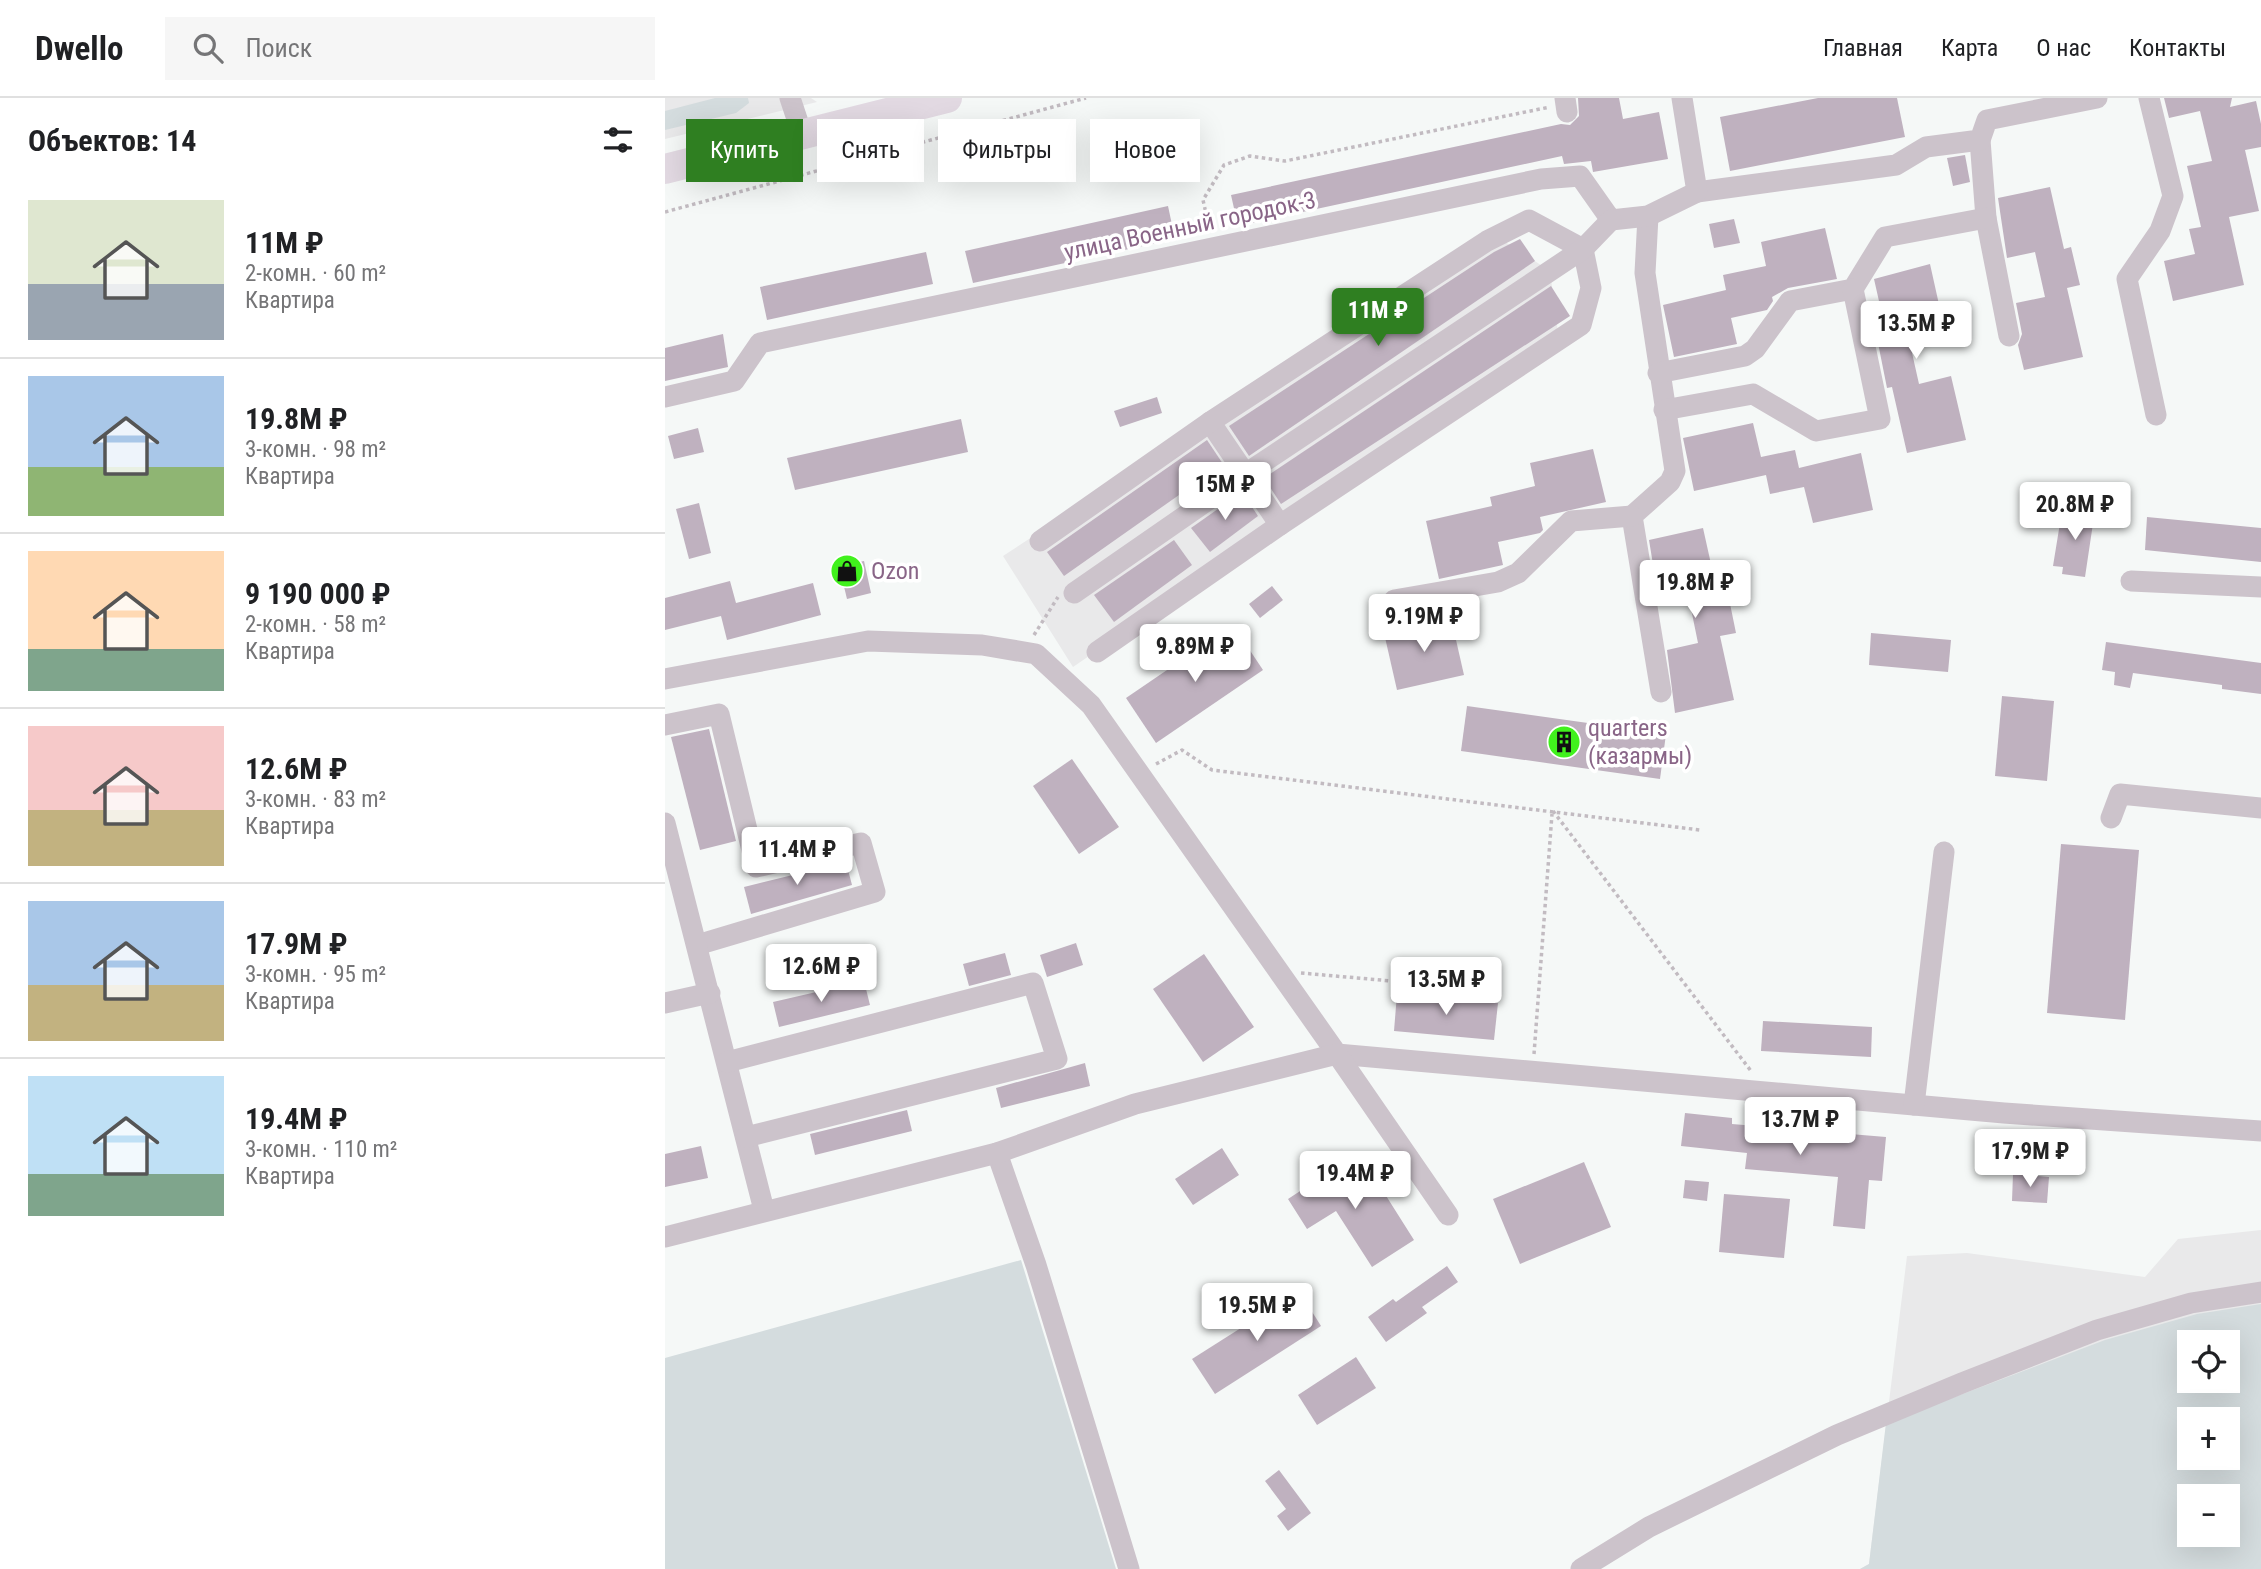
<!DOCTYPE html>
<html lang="ru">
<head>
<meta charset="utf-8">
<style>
  body { margin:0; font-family:"Roboto Condensed",sans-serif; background:#f6f6f6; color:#202124; height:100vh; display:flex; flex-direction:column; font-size:26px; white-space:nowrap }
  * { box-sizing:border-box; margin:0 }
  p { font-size:23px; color:#757577 }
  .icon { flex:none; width:38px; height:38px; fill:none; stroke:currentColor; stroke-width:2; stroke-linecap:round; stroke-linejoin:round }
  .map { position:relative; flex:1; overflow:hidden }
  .sheet { display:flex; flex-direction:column; background:#fff; width:665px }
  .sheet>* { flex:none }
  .hud { position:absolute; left:21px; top:21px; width:665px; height:63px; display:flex; gap:14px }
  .fabs { position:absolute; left:1512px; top:1232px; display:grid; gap:14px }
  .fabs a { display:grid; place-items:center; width:63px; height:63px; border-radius:0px; background:#fff; box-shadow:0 7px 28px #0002; font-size:35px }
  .price { position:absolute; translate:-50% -60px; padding:0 16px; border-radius:7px; background:#fff; color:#222; font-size:23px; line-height:46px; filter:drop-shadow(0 2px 4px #0008) }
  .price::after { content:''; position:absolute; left:50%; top:42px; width:21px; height:16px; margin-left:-10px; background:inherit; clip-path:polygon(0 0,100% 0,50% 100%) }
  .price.active { background:#2f7f21; color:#fff }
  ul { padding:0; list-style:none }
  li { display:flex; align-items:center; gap:21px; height:175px; padding:0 28px }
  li+li { border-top:2px solid #e0e0e0 }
  li span { display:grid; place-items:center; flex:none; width:196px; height:140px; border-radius:0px; color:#555 }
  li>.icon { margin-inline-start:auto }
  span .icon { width:84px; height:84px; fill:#fffc; stroke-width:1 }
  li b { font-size:30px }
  h2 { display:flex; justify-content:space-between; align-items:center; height:84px; padding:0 28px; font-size:30px }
  .pill { padding:0 24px; border-radius:0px; background:#fff; box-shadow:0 7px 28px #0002; font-size:24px; line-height:63px }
  .pill.active { background:#2f7f21; color:#fff }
  header { display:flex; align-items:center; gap:42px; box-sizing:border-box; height:98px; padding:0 35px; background:#fff; border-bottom:2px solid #e0e0e0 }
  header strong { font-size:33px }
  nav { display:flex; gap:38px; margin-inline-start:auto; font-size:24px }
  .search { width:490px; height:63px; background:#f6f6f6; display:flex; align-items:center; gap:18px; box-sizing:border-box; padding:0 24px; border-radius:0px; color:#757577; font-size:26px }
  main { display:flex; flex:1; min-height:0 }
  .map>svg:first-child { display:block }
  .built { fill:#e9e9ea; fill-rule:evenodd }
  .green { fill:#d4dcde; fill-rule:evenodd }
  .building { fill:#bfb1bf }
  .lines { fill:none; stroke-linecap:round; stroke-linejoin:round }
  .path { stroke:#c2bbc1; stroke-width:3.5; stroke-dasharray:3.5 3.5; stroke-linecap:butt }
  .minor { stroke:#ccc3cb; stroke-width:21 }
  .highway { stroke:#e2d9e2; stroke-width:30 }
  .labels { text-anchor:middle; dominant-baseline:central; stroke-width:7; stroke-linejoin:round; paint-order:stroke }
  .street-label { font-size:24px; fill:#896587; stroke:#fff }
  .poi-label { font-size:24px; fill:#896587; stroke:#fff; text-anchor:start }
</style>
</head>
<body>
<header>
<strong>Dwello</strong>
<div class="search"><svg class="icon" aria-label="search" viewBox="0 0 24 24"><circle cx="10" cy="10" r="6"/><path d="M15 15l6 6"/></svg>Поиск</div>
<nav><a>Главная</a><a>Карта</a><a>О нас</a><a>Контакты</a></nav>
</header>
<main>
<section class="sheet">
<h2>Объектов: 14<svg class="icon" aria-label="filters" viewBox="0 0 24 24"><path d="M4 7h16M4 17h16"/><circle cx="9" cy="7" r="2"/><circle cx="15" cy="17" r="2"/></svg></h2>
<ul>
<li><span style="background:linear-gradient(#dfe7d0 60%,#9aa5b1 0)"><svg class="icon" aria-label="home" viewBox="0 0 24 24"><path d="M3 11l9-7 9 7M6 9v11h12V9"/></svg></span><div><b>11M ₽</b><p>2-комн. · 60 m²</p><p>Квартира</p></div></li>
<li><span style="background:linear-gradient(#a9c7e8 65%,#8fb573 0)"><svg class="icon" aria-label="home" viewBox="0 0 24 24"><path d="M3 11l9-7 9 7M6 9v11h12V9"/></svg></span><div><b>19.8M ₽</b><p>3-комн. · 98 m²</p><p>Квартира</p></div></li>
<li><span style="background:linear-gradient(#ffd9b3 70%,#7fa58c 0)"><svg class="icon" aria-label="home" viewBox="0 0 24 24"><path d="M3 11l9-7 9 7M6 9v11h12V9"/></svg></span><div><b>9 190 000 ₽</b><p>2-комн. · 58 m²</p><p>Квартира</p></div></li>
<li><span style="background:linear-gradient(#f6c9c9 60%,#c2b280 0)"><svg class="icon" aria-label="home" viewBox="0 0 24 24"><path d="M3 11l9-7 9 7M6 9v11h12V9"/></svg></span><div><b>12.6M ₽</b><p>3-комн. · 83 m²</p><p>Квартира</p></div></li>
<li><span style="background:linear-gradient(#a9c7e8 60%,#c2b280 0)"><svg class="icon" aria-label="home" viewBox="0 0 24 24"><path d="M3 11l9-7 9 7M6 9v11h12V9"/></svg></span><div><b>17.9M ₽</b><p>3-комн. · 95 m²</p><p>Квартира</p></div></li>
<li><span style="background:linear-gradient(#bfe0f5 70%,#7fa58c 0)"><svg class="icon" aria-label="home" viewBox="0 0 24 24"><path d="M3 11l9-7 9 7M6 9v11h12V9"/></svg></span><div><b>19.4M ₽</b><p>3-комн. · 110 m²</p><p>Квартира</p></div></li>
</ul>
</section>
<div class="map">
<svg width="1596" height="1471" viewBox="0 0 1596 1471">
  <rect width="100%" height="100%" fill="#f5f8f7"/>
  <g class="built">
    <polygon points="0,0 146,0 152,4 0,41"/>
    <polygon points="828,136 885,173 894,242 654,401 408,569 338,458"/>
    <path d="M1596,1132V1471H1195L1204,1466L1242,1158L1302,1155L1480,1179L1513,1141ZM1524,1244H1563V1283H1524ZM1524,1321H1563V1360H1524ZM1524,1398H1563V1437H1524Z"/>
  </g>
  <g class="green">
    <polygon points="50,0 83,0 84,5 71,15 0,32 0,13"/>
    <polygon points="356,1162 451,1471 0,1471 0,1260"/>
    <path d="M1596,1206V1471H1195L1204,1466L1221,1325L1440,1242L1532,1216ZM1524,1244H1563V1283H1524ZM1524,1321H1563V1360H1524ZM1524,1398H1563V1437H1524Z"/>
  </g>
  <g class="building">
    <polygon points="913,0 954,0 958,21 994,14 1003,61 928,74 926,63 899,66 897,58 573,128 566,97 896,26 905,27 914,18"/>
    <polygon points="1153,0 1232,0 1240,39 1065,73 1055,19"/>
    <polygon points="1499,0 1567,0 1565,9 1591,3 1596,26 1596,49 1580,52 1594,113 1564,119 1579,187 1508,203 1499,163 1530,156 1524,131 1536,129 1522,68 1547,63 1535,13 1504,20"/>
    <polygon points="1300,57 1305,84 1288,88 1282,60"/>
    <polygon points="1385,89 1399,151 1406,149 1415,187 1402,190 1418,259 1359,272 1353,247 1357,236 1351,205 1380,199 1370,154 1342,160 1333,100"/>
    <polygon points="503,108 510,141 308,185 300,153"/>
    <polygon points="1069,121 1075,145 1049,150 1044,126"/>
    <polygon points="1160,130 1172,181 1123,190 1107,199 1108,203 1102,212 1066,220 1072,246 1009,259 998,207 1061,192 1058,177 1101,168 1096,144"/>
    <polygon points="855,141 870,163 584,358 564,328 829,154"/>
    <polygon points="261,154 268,186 102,222 95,189"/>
    <polygon points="1265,166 1279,229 1243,237 1254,286 1286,278 1301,342 1242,355 1227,289 1222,290 1213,245 1223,243 1209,181"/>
    <polygon points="886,188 905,218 616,406 599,380"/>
    <polygon points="58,236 63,269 0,283 0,250"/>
    <polygon points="492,299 497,315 455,329 449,313"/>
    <polygon points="296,321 303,354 130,392 122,360"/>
    <polygon points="1088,325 1096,359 1130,352 1134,370 1196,355 1208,412 1148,425 1139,389 1105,396 1101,377 1029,393 1018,340"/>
    <polygon points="33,330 39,354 9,361 3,338"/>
    <polygon points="542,342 558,366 399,478 382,454"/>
    <polygon points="928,351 941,404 875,419 878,432 875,435 833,444 838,467 774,481 761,423 827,408 825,399 870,388 865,365"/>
    <polygon points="577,394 593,418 545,454 526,430"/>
    <polygon points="34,405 46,455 24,461 11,411"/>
    <polygon points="1406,408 1430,412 1420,479 1397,476 1398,469 1388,468 1395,425 1403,426"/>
    <polygon points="1482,419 1596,430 1596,464 1480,452"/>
    <polygon points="1038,430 1052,493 1062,491 1071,535 1055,538 1069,602 1010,615 1002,552 1033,545 1023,496 994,503 984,442"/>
    <polygon points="509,442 527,467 449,524 429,497"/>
    <polygon points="199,463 206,495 182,501 174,468"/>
    <polygon points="65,483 71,505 148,485 156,517 62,542 56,518 0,532 0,500"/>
    <polygon points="607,488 618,502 595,520 584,506"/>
    <polygon points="786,520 799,577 732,592 719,535"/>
    <polygon points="568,527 598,572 491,645 461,600"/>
    <polygon points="1206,535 1286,542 1283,574 1204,567"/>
    <polygon points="1441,544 1596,565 1596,596 1557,591 1557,587 1468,575 1465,590 1449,587 1450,574 1437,572"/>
    <polygon points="1337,598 1389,603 1382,683 1330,678"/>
    <polygon points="802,608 1001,636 995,681 796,653"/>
    <polygon points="44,631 71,743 35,752 6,639"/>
    <polygon points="407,661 454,729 414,756 368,688"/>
    <polygon points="1396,746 1474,752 1460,922 1382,915"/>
    <polygon points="181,764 187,787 86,816 79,789"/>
    <polygon points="411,845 418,867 382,879 375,857"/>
    <polygon points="340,855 346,877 304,888 298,866"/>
    <polygon points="539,856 589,929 538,964 488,891"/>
    <polygon points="199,883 205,907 114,929 108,904"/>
    <polygon points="732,896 833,905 829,942 729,933"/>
    <polygon points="1098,923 1207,929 1206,959 1096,953"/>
    <polygon points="420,965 425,988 336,1010 331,990"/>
    <polygon points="242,1012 247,1033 150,1057 145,1036"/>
    <polygon points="1020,1015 1067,1020 1067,1026 1221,1039 1217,1083 1204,1082 1200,1131 1168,1128 1173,1079 1080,1071 1082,1055 1016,1048"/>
    <polygon points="36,1048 43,1080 0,1089 0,1056"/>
    <polygon points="557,1050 574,1077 528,1107 510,1081"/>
    <polygon points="681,1063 693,1082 706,1074 749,1142 707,1169 671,1113 642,1131 623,1101"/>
    <polygon points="919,1064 946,1129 855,1166 828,1101"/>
    <polygon points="1348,1076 1384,1079 1382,1105 1347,1103"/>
    <polygon points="1020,1082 1044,1084 1042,1103 1018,1100"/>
    <polygon points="1059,1096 1125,1101 1119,1160 1054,1154"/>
    <polygon points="782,1168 793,1184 757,1209 762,1215 721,1244 703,1219 728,1201 731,1204"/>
    <polygon points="634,1193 656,1228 550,1296 527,1261"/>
    <polygon points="691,1259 711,1290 652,1327 633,1297"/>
    <polygon points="614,1372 646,1415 623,1433 612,1418 621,1411 600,1383"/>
  </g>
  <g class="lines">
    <g class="path">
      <polyline points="0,114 421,0"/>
      <polyline points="545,133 538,102 559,67 585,58 620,63 885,9"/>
      <polyline points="369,537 393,499"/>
      <polyline points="491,666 517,652 547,672 1035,732"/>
      <polyline points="888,713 1086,973"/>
      <polyline points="636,875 738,884"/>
      <polyline points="869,956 887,716"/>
    </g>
    <g class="minor">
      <polyline points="125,0 137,36"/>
      <polyline points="900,0 902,14"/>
      <polyline points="1484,0 1508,98 1495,133 1462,181 1491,317"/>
      <polyline points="1315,42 1321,120 1344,238"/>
      <polyline points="1032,94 1231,67 1261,49 1315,42 1322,22 1432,0"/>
      <polyline points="983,118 980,175 1010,373 1005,384 967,418 996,594"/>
      <polyline points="993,275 1080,258 1090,251 1125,203 1188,191 1220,139 1321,120"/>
      <polyline points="0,299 69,283 95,245 876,81 915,78 946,122 983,118 1032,94 1017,0"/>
      <polyline points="999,312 1088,296 1151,333 1215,321 1188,191"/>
      <polyline points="545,324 615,427"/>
      <polyline points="375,443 545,324 822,143 864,122 918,151 926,190 916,227 615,427 432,554"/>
      <polyline points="1466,483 1596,489"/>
      <polyline points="409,495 582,375 918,151 946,122"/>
      <polyline points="729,502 833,484 853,475 906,423 967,418"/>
      <polyline points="0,581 203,543 317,547 371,556 426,607 672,956 1339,1015 1596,1033"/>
      <polyline points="0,627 54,616 91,769 196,745 210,794 32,847"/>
      <polyline points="1446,720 1455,696 1596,710"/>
      <polyline points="0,725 99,1112"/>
      <polyline points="0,905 45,895"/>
      <polyline points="62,964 368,885 392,961 81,1039"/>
      <polyline points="1249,1007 1279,754"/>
      <polyline points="332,1055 371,1167 464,1471"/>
      <polyline points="0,1139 332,1055 470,1006 672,956 783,1117"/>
      <polyline points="916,1471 984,1429 1172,1337 1297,1285 1432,1232 1526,1205 1596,1194"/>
    </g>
    <polyline class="highway" points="0,71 282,0"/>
  </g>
  <defs>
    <symbol id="shop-disc" viewBox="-11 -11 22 22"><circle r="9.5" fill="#41f11d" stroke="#fff"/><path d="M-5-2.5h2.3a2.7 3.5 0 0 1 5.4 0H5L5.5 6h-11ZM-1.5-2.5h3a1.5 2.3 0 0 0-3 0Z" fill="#111"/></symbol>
    <symbol id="building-disc" viewBox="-11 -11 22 22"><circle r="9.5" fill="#41f11d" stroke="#fff"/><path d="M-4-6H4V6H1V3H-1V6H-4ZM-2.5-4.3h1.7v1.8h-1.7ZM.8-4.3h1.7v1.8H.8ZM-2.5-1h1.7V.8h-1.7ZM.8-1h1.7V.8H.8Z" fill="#111"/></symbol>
  </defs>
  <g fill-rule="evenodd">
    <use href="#shop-disc" x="163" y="454" width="38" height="38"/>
    <use href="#building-disc" x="880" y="625" width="38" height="38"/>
  </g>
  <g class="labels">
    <g class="street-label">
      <text transform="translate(525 128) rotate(-12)">улица Военный городок-3</text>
    </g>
    <g class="poi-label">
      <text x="206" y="473">Ozon</text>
      <text x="923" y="630">quarters<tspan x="923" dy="28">(казармы)</tspan></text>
    </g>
  </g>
</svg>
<div class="fabs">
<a><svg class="icon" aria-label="locate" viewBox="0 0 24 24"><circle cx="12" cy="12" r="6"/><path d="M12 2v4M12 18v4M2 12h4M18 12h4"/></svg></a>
<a>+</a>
<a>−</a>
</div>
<b class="price active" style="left:713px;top:250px">11M ₽</b>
<b class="price" style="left:1251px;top:263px">13.5M ₽</b>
<b class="price" style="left:560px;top:424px">15M ₽</b>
<b class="price" style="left:1410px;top:444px">20.8M ₽</b>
<b class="price" style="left:1030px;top:522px">19.8M ₽</b>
<b class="price" style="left:759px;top:556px">9.19M ₽</b>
<b class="price" style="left:530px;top:586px">9.89M ₽</b>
<b class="price" style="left:132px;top:789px">11.4M ₽</b>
<b class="price" style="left:156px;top:906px">12.6M ₽</b>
<b class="price" style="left:781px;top:919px">13.5M ₽</b>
<b class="price" style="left:1135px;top:1059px">13.7M ₽</b>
<b class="price" style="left:1365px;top:1091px">17.9M ₽</b>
<b class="price" style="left:690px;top:1113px">19.4M ₽</b>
<b class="price" style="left:592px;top:1245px">19.5M ₽</b>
<div class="hud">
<a class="pill active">Купить</a>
<a class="pill">Снять</a>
<a class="pill">Фильтры</a>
<a class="pill">Новое</a>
</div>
</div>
</main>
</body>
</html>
